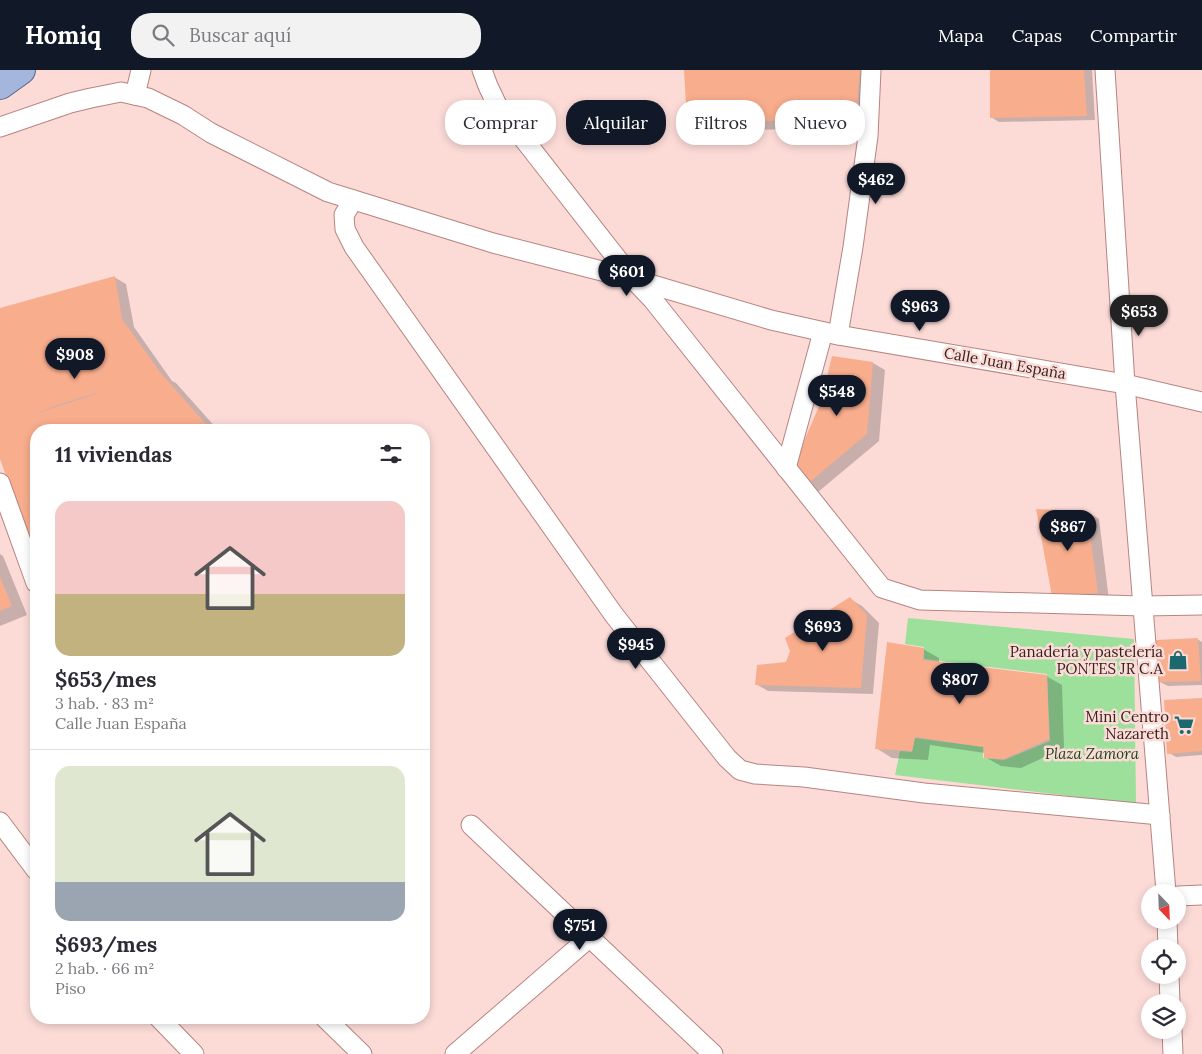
<!DOCTYPE html>
<html lang="es">
<head>
<meta charset="utf-8">
<style>
  body { margin:0; font-family:Lora,serif; background:#f2f2f3; color:#2b2b33; height:100vh; display:flex; flex-direction:column; font-size:19px; white-space:nowrap }
  * { box-sizing:border-box; margin:0 }
  p { font-size:16px; color:#7c7c81 }
  .icon { flex:none; width:28px; height:28px; fill:none; stroke:currentColor; stroke-width:2; stroke-linecap:round; stroke-linejoin:round }
  .map { position:relative; flex:1; overflow:hidden }
  .side { position:absolute; left:30px; top:354px; width:400px; height:600px; display:flex; flex-direction:column; background:#fff; border-radius:20px; box-shadow:0 2px 8px #0003 }
  .side>* { flex:none }
  .guide { position:absolute; left:445px; top:30px; width:475px; height:45px; display:flex; gap:10px }
  .needle { width:32px; rotate:157deg }
  .fabs { position:absolute; left:1141px; top:814px; display:grid; gap:10px }
  .fabs a { display:grid; place-items:center; width:45px; height:45px; border-radius:50%; background:#fff; box-shadow:0 2px 8px #0003; font-size:25px }
  .price { position:absolute; translate:-50% -42px; padding:0 11px; border-radius:18px; background:#111827; color:#fff; font-size:16px; line-height:32px; filter:drop-shadow(0 1px 2px #0008) }
  .price::after { content:''; position:absolute; left:50%; top:30px; width:15px; height:11px; margin-left:-8px; background:inherit; clip-path:polygon(0 0,100% 0,50% 100%) }
  .price.active { background:#222; color:#fff }
  ul { padding:0; list-style:none }
  li { display:grid; align-content:center; gap:10px; height:265px; padding:0 25px }
  li+li { border-top:1px solid #e1e1e2 }
  li span { display:grid; place-items:center; height:155px; border-radius:15px; color:#555 }
  li>.icon { margin-inline-start:auto }
  span .icon { width:90px; height:90px; fill:#fffc; stroke-width:1 }
  li b { font-size:21px }
  h2 { display:flex; justify-content:space-between; align-items:center; height:60px; padding:0 25px; font-size:21px }
  .pill { padding:0 18px; border-radius:20px; background:#fff; box-shadow:0 2px 8px #0003; font-size:18px; line-height:45px }
  .pill.active { background:#111827; color:#fff }
  header { display:flex; align-items:center; gap:30px; box-sizing:border-box; height:70px; padding:0 25px; background:#111827; color:#fff }
  header strong { font-size:24px }
  nav { display:flex; gap:28px; margin-inline-start:auto; font-size:18px }
  .search { width:350px; height:45px; background:#f2f2f3; display:flex; align-items:center; gap:12px; box-sizing:border-box; padding:0 18px; border-radius:20px; color:#7c7c81; font-size:19px }
  .map>svg:first-child { display:block }
  .green { fill:#9de09c }
  .shadow { fill:#0003 }
  .building { fill:#f8ad8d; fill-rule:evenodd }
  .lines { fill:none; stroke-linecap:round; stroke-linejoin:round }
  .minor-casing { stroke:#b78480; stroke-width:21 }
  .primary-casing { stroke:#57638b; stroke-width:30 }
  .minor { stroke:#fff; stroke-width:19 }
  .primary { stroke:#a5b6dc; stroke-width:28 }
  .labels { text-anchor:middle; dominant-baseline:central; stroke-width:5; stroke-linejoin:round; paint-order:stroke }
  .street-label { font-size:15px; fill:#362220; stroke:#fcdbd7 }
  .poi-label { font-size:15px; fill:#362220; stroke:#fcdbd7; text-anchor:end }
  .park-label { font-size:15px; font-style:italic; fill:#164718; stroke:#fcdbd7 }
</style>
</head>
<body>
<header>
<strong>Homiq</strong>
<div class="search"><svg class="icon" aria-label="search" viewBox="0 0 24 24"><circle cx="10" cy="10" r="6"/><path d="M15 15l6 6"/></svg>Buscar aquí</div>
<nav><a>Mapa</a><a>Capas</a><a>Compartir</a></nav>
</header>
<div class="map">
<svg width="1202" height="984" viewBox="0 0 1202 984">
  <rect width="100%" height="100%" fill="#fcdbd7"/>
  <polygon class="green" points="908,548 1134,569 1136,734 895,705 900,681 912,682 915,668 983,677 983,688 1004,690 1050,671 1047,604 924,589 924,577 905,574"/>
  <g class="shadow">
    <polygon points="686,0 867,0 863,54 795,54 795,59 704,61 688,52"/>
    <polygon points="991,0 1092,0 1095,50 999,52 991,47"/>
    <polygon points="114,207 126,214 134,257 172,311 176,313 218,360 36,360 36,484 0,385 0,239"/>
    <polygon points="873,293 885,300 879,371 818,422 806,415"/>
    <polygon points="1087,442 1099,449 1109,530 1065,532"/>
    <polygon points="0,484 3,486 27,545 0,556"/>
    <polygon points="850,529 862,536 879,553 873,624 768,621 756,614 787,594"/>
    <polygon points="1197,569 1202,572 1202,615 1168,616 1160,612"/>
    <polygon points="923,579 939,588 939,593 1046,606 1062,615 1064,678 1021,698 1001,696 985,687 985,683 930,675 928,690 892,688 876,678"/>
    <polygon points="1202,629 1202,685 1176,687 1169,683"/>
  </g>
  <g class="building">
    <polygon points="684,0 860,0 855,50 687,52"/>
    <polygon points="990,0 1084,0 1087,46 990,48"/>
    <path d="M115,206L122,249L160,302L211,360H36V487L0,389V238ZM96,323V324L31,345L58,335Z"/>
    <polygon points="832,286 873,292 867,364 805,416 793,396 821,332"/>
    <polygon points="1036,439 1087,441 1098,523 1052,526"/>
    <polygon points="0,507 12,536 0,541"/>
    <polygon points="850,527 867,545 861,618 755,615 757,595 786,592 790,581 785,568"/>
    <polygon points="1198,568 1201,611 1159,612 1156,570"/>
    <polygon points="887,572 924,578 923,590 1047,605 1049,669 1004,689 984,688 984,677 915,667 912,681 875,679"/>
    <polygon points="1202,628 1202,681 1167,684 1164,630"/>
  </g>
  <g class="lines">
    <defs>
      <g id="minor">
        <polyline points="482,0 488,16 497,35 633,209 771,250 838,265 1125,314 1202,332"/>
        <polyline points="1105,0 1125,314 1166,822"/>
        <polyline points="135,25 141,0"/>
        <polyline points="0,57 70,33 91,28 121,22 148,28 183,45 211,63 328,122 493,173 633,209 653,230 882,518 920,530 1143,536 1202,535"/>
        <polyline points="353,130 344,145 345,159 354,177 614,545 727,688 740,700 755,704 804,707 924,723 1160,745"/>
        <polyline points="838,265 853,177 868,66 871,0"/>
        <polyline points="786,398 823,262"/>
        <polyline points="0,413 36,513"/>
        <polyline points="0,752 36,800"/>
        <polyline points="471,755 713,984"/>
        <polyline points="1178,826 1202,825"/>
        <polyline points="1167,850 1168,878"/>
        <polyline points="1169,905 1170,932"/>
        <polyline points="159,948 194,984"/>
        <polyline points="325,948 362,984"/>
        <polyline points="1172,960 1173,984"/>
        <polyline points="455,984 590,867"/>
      </g>
      <polyline id="primary" points="0,15 21,0"/>
    </defs>
    <use href="#minor" class="minor-casing"/>
    <use href="#primary" class="primary-casing"/>
    <use href="#minor" class="minor"/>
    <use href="#primary" class="primary"/>
  </g>
  <defs>
    <symbol id="shop-bare" viewBox="-9 -9 18 18"><path d="M-5-2.5h2.3a2.7 3.5 0 0 1 5.4 0H5L5.5 6h-11ZM-1.5-2.5h3a1.5 2.3 0 0 0-3 0Z" fill="#1c686f" stroke="#fcdbd7" stroke-width="2.5" paint-order="stroke"/></symbol>
    <symbol id="supermarket-bare" viewBox="-9 -9 18 18"><path d="M-6-5.5h2.5l.6 2H6L4.5 2H-2.5L-4.4-4H-6ZM-1.5 3.2a1.3 1.3 0 1 0 .1 0ZM3 3.2a1.3 1.3 0 1 0 .1 0Z" fill="#1c686f" stroke="#fcdbd7" stroke-width="2.5" paint-order="stroke"/></symbol>
  </defs>
  <g fill-rule="evenodd">
    <use href="#shop-bare" x="1164" y="576" width="28" height="28"/>
    <use href="#supermarket-bare" x="1170" y="641" width="28" height="28"/>
  </g>
  <g class="labels">
    <g class="street-label">
      <text transform="translate(1005 293) rotate(10)">Calle Juan España</text>
    </g>
    <g class="poi-label">
      <text x="1163" y="581">Panadería y pastelería<tspan x="1163" dy="17">PONTES JR C.A</tspan></text>
      <text x="1169" y="646">Mini Centro<tspan x="1169" dy="17">Nazareth</tspan></text>
    </g>
    <g class="park-label">
      <text x="1092" y="683">Plaza Zamora</text>
    </g>
  </g>
</svg>
<div class="fabs">
<a><svg class="needle" viewBox="-14 -14 28 28"><path d="M0-13l5 13h-10z" fill="#e53935"/><path d="M0 13l5-13h-10z" fill="#7c7c81"/></svg></a>
<a><svg class="icon" aria-label="locate" viewBox="0 0 24 24"><circle cx="12" cy="12" r="6"/><path d="M12 2v4M12 18v4M2 12h4M18 12h4"/></svg></a>
<a><svg class="icon" aria-label="layers" viewBox="0 0 24 24"><path d="M12 4l9 5-9 5-9-5zM3 14l9 5 9-5"/></svg></a>
</div>
<b class="price" style="left:876px;top:135px">$462</b>
<b class="price" style="left:627px;top:227px">$601</b>
<b class="price" style="left:920px;top:262px">$963</b>
<b class="price active" style="left:1139px;top:267px">$653</b>
<b class="price" style="left:75px;top:310px">$908</b>
<b class="price" style="left:837px;top:347px">$548</b>
<b class="price" style="left:1068px;top:482px">$867</b>
<b class="price" style="left:823px;top:582px">$693</b>
<b class="price" style="left:636px;top:600px">$945</b>
<b class="price" style="left:960px;top:635px">$807</b>
<b class="price" style="left:580px;top:881px">$751</b>
<div class="guide">
<a class="pill">Comprar</a>
<a class="pill active">Alquilar</a>
<a class="pill">Filtros</a>
<a class="pill">Nuevo</a>
</div>
<section class="side">
<h2>11 viviendas<svg class="icon" aria-label="filters" viewBox="0 0 24 24"><path d="M4 7h16M4 17h16"/><circle cx="9" cy="7" r="2"/><circle cx="15" cy="17" r="2"/></svg></h2>
<ul>
<li><span style="background:linear-gradient(#f6c9c9 60%,#c2b280 0)"><svg class="icon" aria-label="home" viewBox="0 0 24 24"><path d="M3 11l9-7 9 7M6 9v11h12V9"/></svg></span><div><b>$653/mes</b><p>3 hab. · 83 m²</p><p>Calle Juan España</p></div></li>
<li><span style="background:linear-gradient(#dfe7d0 75%,#9aa5b1 0)"><svg class="icon" aria-label="home" viewBox="0 0 24 24"><path d="M3 11l9-7 9 7M6 9v11h12V9"/></svg></span><div><b>$693/mes</b><p>2 hab. · 66 m²</p><p>Piso</p></div></li>
</ul>
</section>
</div>
</body>
</html>
